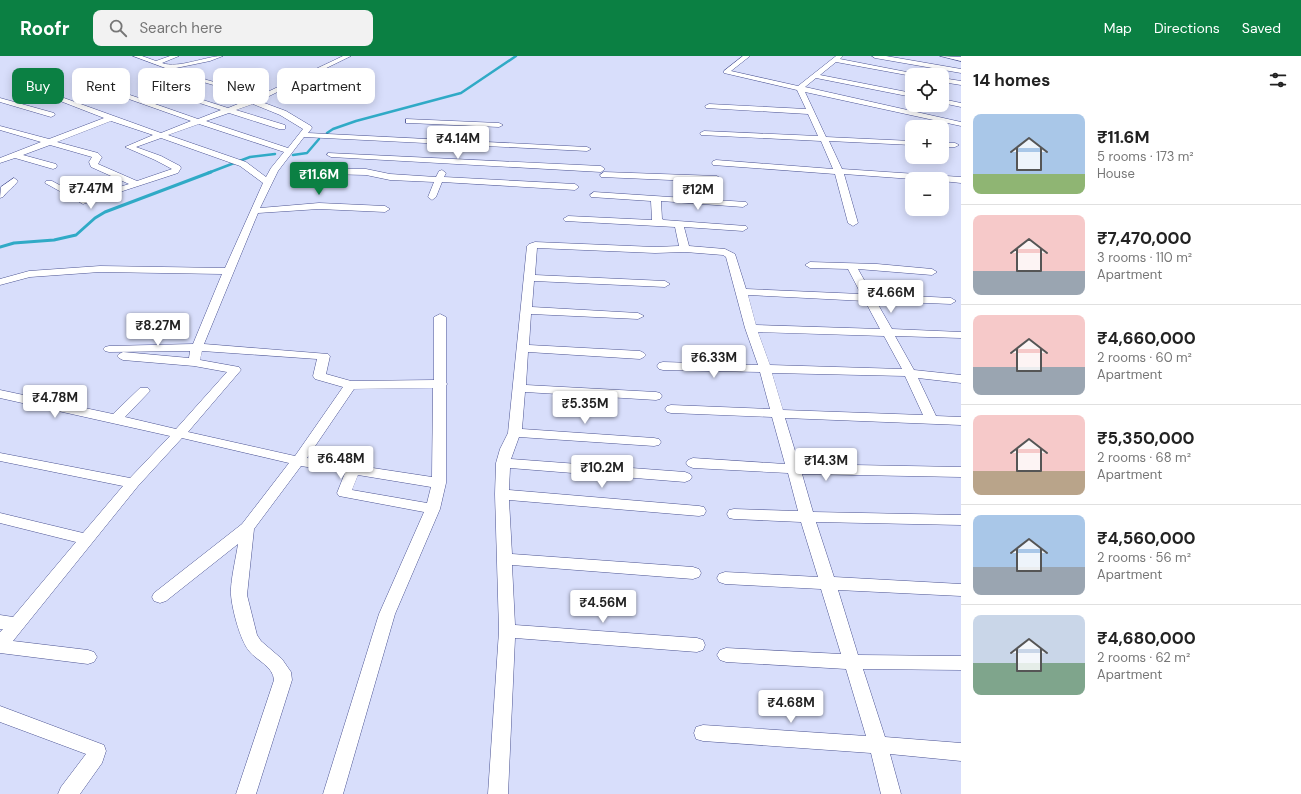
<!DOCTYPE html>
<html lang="en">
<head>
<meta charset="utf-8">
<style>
  body { margin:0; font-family:"DM Sans",sans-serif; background:#f2f2f2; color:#222; height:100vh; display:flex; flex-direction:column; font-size:15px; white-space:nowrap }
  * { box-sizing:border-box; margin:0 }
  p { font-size:13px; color:#767676 }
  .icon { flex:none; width:22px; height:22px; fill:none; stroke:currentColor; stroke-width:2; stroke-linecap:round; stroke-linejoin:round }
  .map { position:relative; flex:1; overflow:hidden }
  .sheet { display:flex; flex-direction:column; background:#fff; width:340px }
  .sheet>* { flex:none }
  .hud { position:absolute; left:12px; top:12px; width:380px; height:36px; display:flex; gap:8px }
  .tools { position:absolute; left:905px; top:12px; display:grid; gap:8px }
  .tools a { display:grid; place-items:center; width:44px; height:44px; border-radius:8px; background:#fff; box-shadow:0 2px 10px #0003; font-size:20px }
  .price { position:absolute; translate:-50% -34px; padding:0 9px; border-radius:4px; background:#fff; color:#222; font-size:13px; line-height:26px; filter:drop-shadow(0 1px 2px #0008) }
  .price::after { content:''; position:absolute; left:50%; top:24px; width:12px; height:9px; margin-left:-6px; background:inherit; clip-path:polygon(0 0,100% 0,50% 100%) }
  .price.current { background:#0b8043; color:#fff }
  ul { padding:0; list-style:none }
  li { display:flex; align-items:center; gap:12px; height:100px; padding:0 12px }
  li+li { border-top:1px solid #e0e0e0 }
  li span { display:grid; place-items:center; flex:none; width:112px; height:80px; border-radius:8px; color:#555 }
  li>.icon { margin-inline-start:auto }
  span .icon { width:48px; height:48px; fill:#fffc; stroke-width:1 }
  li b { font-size:17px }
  h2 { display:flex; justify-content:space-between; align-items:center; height:48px; padding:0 12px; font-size:17px }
  .pill { padding:0 14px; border-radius:8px; background:#fff; box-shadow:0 2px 10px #0003; font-size:14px; line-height:36px }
  .pill.current { background:#0b8043; color:#fff }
  header { display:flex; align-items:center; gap:24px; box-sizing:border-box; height:56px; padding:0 20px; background:#0b8043; color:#fff }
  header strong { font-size:19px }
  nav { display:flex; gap:22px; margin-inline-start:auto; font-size:14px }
  .search { width:280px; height:36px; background:#f2f2f2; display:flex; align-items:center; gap:10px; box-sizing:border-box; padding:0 14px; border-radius:8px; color:#767676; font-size:15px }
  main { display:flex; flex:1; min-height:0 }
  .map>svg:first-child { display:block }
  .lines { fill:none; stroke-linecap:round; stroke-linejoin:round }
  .stream-far1 { stroke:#30aac6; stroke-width:2.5 }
  .stream { stroke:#30aac6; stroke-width:3 }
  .minor-casing { stroke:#4c5493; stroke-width:1 }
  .minor { fill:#fff; fill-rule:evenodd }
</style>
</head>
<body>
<header>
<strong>Roofr</strong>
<div class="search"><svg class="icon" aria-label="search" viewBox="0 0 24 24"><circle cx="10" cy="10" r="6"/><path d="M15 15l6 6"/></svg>Search here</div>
<nav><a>Map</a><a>Directions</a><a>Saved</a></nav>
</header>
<main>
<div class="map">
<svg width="961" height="738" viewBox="0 0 961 738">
  <rect width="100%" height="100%" fill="#d8defb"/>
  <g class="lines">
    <g class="stream-far1">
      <polyline points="327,77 333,73 356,65 461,37 516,0"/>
      <polyline points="293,99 307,97 319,83"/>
      <polyline points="208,117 250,101 275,98"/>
    </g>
    <polyline class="stream" points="0,191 14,187 54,184 76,179 95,162 105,156 211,116"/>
    <defs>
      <g id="minor">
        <path d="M133,0H142L156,5L170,0H179L162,7C179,13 205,0 223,0L210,5L176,12L207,24L261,39L343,0H351L304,23L339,31V33L298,26L259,45L286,55L311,70L312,72L308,77L587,91L591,93L587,95L304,81L278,115L260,152L319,147L385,150L390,153L385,156L319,153L258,157L204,288L328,298L330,300L326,318L351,325L434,324V261L440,258L446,261V326L447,328L446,330V427L440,453L395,558L343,738H323L379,558L424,456L339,440L337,437L345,417L301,410L254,473L247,539L257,579L261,585L282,603L291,616L292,624L256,738H236L274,624C273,610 257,605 249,595C240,584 232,553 231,539C230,526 236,502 238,488L166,545L160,547L154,545L152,541L154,537L242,468L289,407L182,382L138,430L13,585L88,594L94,596L97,601L94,606L88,608L0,597V576L3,573H0V559L13,561L76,486L0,467V457L83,477L123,430L0,405V397L130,422L170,380L0,342V334L113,358L140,332H148L150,335L125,361L176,373L227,316L194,310L123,304L119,302L117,300L119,298L123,296L189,302L190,295L109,296L105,295L103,293L105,291L109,290L193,288L222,218L100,216L30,221L0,229V223L29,215L100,210L225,212L263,127L240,110L161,82L136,91L161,100L180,110L181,112L178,117L83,148L45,127L46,125H52L84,142L129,128L91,111L89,106L92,101L50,89L23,99L56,108L57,110L56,112L53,113L15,102L0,107V102L41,86L0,74V70L49,83L104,62L37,36L35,35L39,33L161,77L191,65L78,25V23H82L148,45L178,36L228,52L255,41L203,26ZM178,40L221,54L198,63L155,48ZM253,48L280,59L303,73L288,92L206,65L229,57L279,73H285V69L236,54ZM111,65L153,79L125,91L155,104L172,113L137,125L98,108L102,101L98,97L57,86ZM199,68L284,96L271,112L266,121L246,106L168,79ZM202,295L317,303L313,320L315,323L343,331L295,400L188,376L241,314L239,311L200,304ZM433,332L432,421L307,402L354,333ZM358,419L431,431L427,447L352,434Z"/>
        <polygon points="743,0 750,0 731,15 798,30 836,0 843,0 840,3 917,18 918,19 912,19 912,20 836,6 820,19 912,37 912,41 816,22 805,31 961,66 961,70 805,36 826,81 912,85 912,89 829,85 842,113 961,121 961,127 942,125 942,123 912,123 844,118 858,167 853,170 848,167 835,118 713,109 712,107 713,105 716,104 833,113 821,85 701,79 700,77 704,75 818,80 808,58 706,52 705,50 709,48 806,53 797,34 724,17 724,15"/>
        <polygon points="872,0 886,0 961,13 961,17 875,2"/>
        <polygon points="940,0 961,1 961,5"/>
        <polygon points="942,22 961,25 961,29 942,26"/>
        <polygon points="0,42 54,57 55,59 51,61 0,46"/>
        <polygon points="942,43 961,47 961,51 942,47"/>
        <polygon points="406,63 499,67 503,69 499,71 409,67 406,67"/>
        <polygon points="942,87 955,87 959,89 955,91 942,91"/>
        <polygon points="328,97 601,110 605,113 601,116 331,101 327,99"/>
        <polygon points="330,113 366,113 390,118 436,121 439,115 442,114 446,117 444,121 575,128 579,131 575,134 442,126 436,141 432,144 428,141 434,126 390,124 366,119 327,118 326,116 327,114"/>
        <polygon points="604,116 717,120 721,123 717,126 601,121 600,119"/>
        <path d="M14,122L18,125C14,131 8,134 3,141L0,142L1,131Z"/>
        <path d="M594,136L746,146L748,148L743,151L661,145L662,163L664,164L746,170L748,172L743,175L684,171L689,190L725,193L735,198L746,233L861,238L848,213L810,212L805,209L810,206L877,208L932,213L937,216L932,219L858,213L872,238L951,242L956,245L951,248L876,245L892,273L961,276V282L895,280L914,314L961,319V327L918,322L936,360L961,361V369L785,362L799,408L961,411V421L802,418L813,456L961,459V469L816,466L834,521L961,528V540L838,534L858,599L961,600V614L863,613L885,681L961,687V705L890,698L901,738H881L871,697L703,685L696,683L694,677L696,671L703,669L866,680L846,613L726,606L720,604L717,599L720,594L726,592L841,598L821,533L725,528L719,526L717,522L719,518L725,516L818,521L801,466L734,463L729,462L727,458L729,454L734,453L798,455L788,417L693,412L688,410L686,407L688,404L693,402L785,408L772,361L671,357L667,356L665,353L667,350L671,349L770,353L760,316L663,314L659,313L657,310L659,307L663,306L758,309L745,272L726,201L723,199L685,196L655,197L537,192L535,219L665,225L670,228L665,231L534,225L532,251L638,257L644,260L638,263L531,258L529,289L640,295L644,297L646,299L644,301L640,303L528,296L526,329L656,336L660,337L662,340L660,343L656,344L525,336L522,373L654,382L659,383L661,386L659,389L654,390L519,381L511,403L685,416L690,418L692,421L690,424L685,426L510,412L509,434L699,450L704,451L706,455L704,459L699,460L509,444L512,498L693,511L699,513L701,517L699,521L693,523L512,509L515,569L697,582L703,584L705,589L703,594L697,596L515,582L508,738H488L499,575L495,438L496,407L500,393L508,377L527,190L529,188L535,186L655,191L679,190L675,171L565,165L563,163L568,160L652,164L651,145L591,141L590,139ZM748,239L865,245L880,273L756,269ZM758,276L884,280L902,313L770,309ZM772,317L905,320L923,359L783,354Z"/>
        <polygon points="0,650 104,689 106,695 102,707 80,738 58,738 61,731 86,698 0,666"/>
      </g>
    </defs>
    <use href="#minor" class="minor-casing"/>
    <use href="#minor" class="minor"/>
  </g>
</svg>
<div class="tools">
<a><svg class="icon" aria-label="locate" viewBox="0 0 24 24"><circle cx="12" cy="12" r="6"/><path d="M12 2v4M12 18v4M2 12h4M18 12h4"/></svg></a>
<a>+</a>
<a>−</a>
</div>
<b class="price" style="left:458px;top:104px">₹4.14M</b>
<b class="price current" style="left:319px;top:140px">₹11.6M</b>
<b class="price" style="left:91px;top:154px">₹7.47M</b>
<b class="price" style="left:698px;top:155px">₹12M</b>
<b class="price" style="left:891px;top:258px">₹4.66M</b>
<b class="price" style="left:158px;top:291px">₹8.27M</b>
<b class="price" style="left:714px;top:323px">₹6.33M</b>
<b class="price" style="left:55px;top:363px">₹4.78M</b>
<b class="price" style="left:585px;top:369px">₹5.35M</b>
<b class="price" style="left:341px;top:424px">₹6.48M</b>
<b class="price" style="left:826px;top:426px">₹14.3M</b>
<b class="price" style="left:602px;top:433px">₹10.2M</b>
<b class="price" style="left:603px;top:568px">₹4.56M</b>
<b class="price" style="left:791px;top:668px">₹4.68M</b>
<div class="hud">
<a class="pill current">Buy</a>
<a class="pill">Rent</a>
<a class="pill">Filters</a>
<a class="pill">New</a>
<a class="pill">Apartment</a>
</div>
</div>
<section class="sheet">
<h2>14 homes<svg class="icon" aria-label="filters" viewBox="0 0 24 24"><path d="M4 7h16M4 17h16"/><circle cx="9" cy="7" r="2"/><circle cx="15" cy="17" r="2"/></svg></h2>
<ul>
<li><span style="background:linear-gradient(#a9c7e8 75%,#8fb573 0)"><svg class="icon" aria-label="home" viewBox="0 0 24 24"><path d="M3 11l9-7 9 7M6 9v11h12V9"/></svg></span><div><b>₹11.6M</b><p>5 rooms · 173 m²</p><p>House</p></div></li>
<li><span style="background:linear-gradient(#f6c9c9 70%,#9aa5b1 0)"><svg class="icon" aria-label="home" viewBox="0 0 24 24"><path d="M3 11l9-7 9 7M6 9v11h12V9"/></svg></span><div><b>₹7,470,000</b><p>3 rooms · 110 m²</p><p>Apartment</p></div></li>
<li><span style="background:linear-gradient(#f6c9c9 65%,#9aa5b1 0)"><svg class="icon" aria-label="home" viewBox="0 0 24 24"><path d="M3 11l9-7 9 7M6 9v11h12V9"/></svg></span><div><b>₹4,660,000</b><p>2 rooms · 60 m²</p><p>Apartment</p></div></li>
<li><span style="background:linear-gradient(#f6c9c9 70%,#b9a48a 0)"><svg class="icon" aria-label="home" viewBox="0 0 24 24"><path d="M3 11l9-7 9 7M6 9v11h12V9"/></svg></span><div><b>₹5,350,000</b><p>2 rooms · 68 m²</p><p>Apartment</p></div></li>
<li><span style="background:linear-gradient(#a9c7e8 65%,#9aa5b1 0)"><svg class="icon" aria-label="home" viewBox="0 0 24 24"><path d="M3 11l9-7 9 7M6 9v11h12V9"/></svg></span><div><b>₹4,560,000</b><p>2 rooms · 56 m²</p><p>Apartment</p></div></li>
<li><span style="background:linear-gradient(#c9d6e8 60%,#7fa58c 0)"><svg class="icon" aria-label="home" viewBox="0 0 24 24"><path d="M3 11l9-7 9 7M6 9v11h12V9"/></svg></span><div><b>₹4,680,000</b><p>2 rooms · 62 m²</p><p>Apartment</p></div></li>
</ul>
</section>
</main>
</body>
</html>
